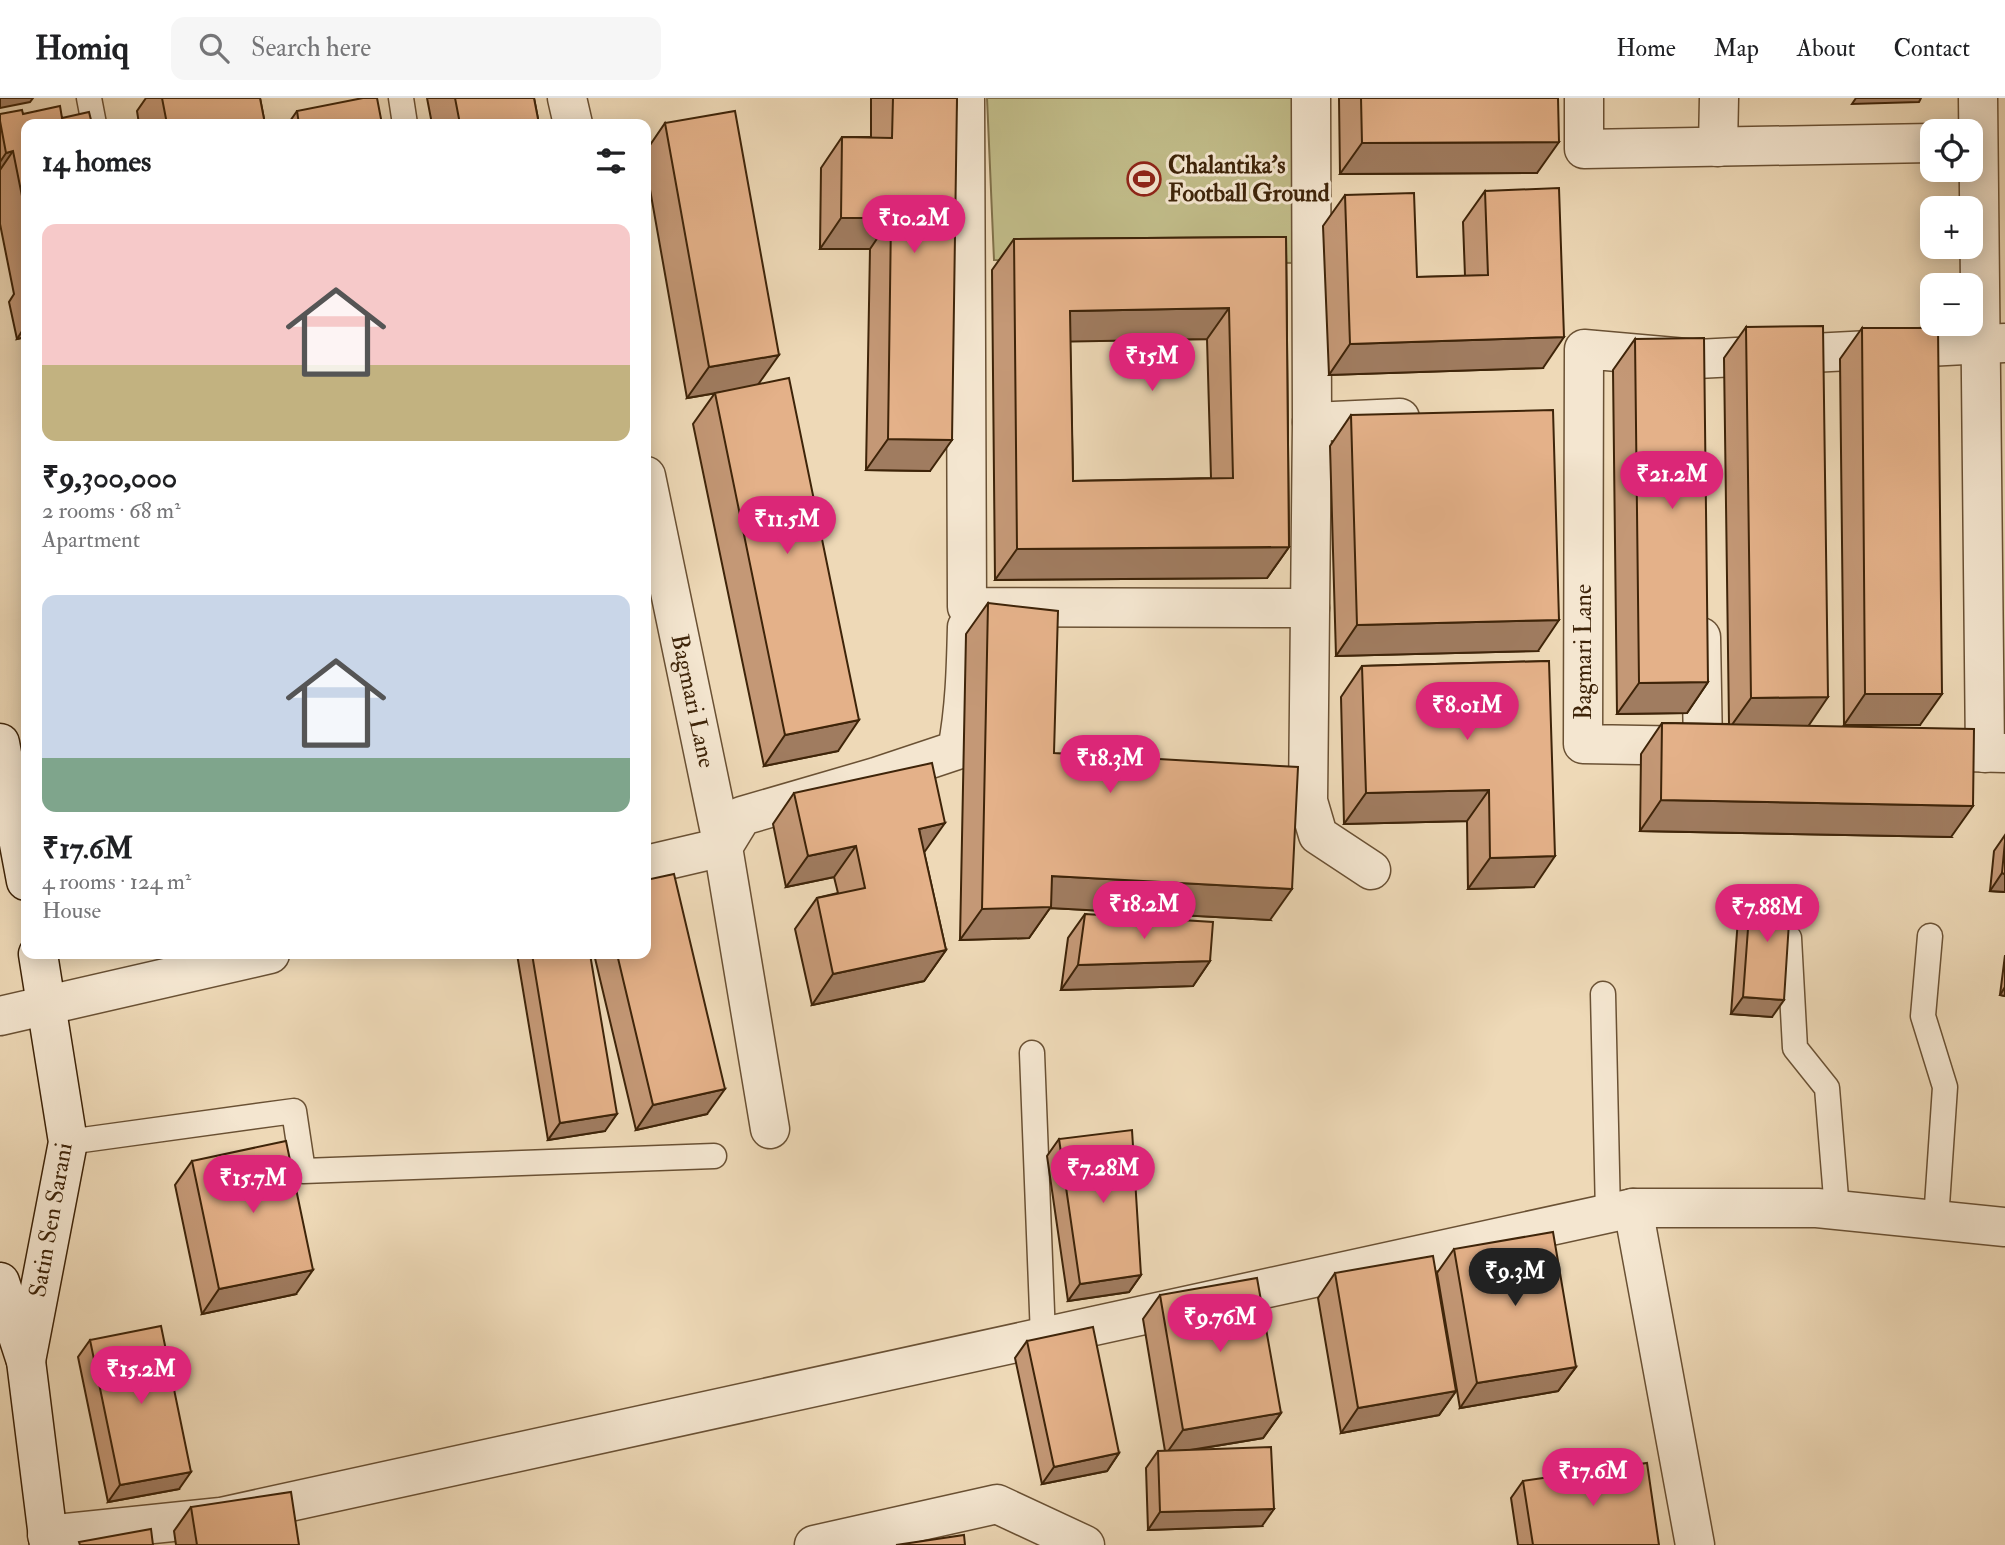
<!DOCTYPE html>
<html lang="en">
<head>
<meta charset="utf-8">
<style>
  body { margin:0; font-family:"IM FELL Double Pica",serif; background:#f6f6f6; color:#202124; height:100vh; display:flex; flex-direction:column; font-size:26px; white-space:nowrap }
  * { box-sizing:border-box; margin:0 }
  p { font-size:23px; color:#757577 }
  .icon { flex:none; width:38px; height:38px; fill:none; stroke:currentColor; stroke-width:2; stroke-linecap:round; stroke-linejoin:round }
  .map { position:relative; flex:1; overflow:hidden }
  .details { position:absolute; left:21px; top:21px; width:630px; height:840px; display:flex; flex-direction:column; background:#fff; border-radius:14px; box-shadow:0 4px 18px #0003 }
  .details>* { flex:none }
  .fabs { position:absolute; left:1920px; top:21px; display:grid; gap:14px }
  .fabs a { display:grid; place-items:center; width:63px; height:63px; border-radius:14px; background:#fff; box-shadow:0 4px 18px #0003; font-size:35px }
  .price { position:absolute; translate:-50% -60px; padding:0 16px; border-radius:24px; background:#db2777; color:#fff; font-size:23px; line-height:46px; filter:drop-shadow(0 2px 4px #0008) }
  .price::after { content:''; position:absolute; left:50%; top:42px; width:21px; height:16px; margin-left:-10px; background:inherit; clip-path:polygon(0 0,100% 0,50% 100%) }
  .price.current { background:#222; color:#fff }
  ul { padding:0; list-style:none }
  li { display:grid; align-content:center; gap:14px; height:371px; padding:0 21px }
  li span { display:grid; place-items:center; height:217px; border-radius:14px; color:#555 }
  li>.icon { margin-inline-start:auto }
  span .icon { width:126px; height:126px; fill:#fffc; stroke-width:1 }
  li b { font-size:30px }
  h2 { display:flex; justify-content:space-between; align-items:center; height:84px; padding:0 21px; font-size:30px }
  header { display:flex; align-items:center; gap:42px; box-sizing:border-box; height:98px; padding:0 35px; background:#fff; border-bottom:2px solid #e0e0e0 }
  header strong { font-size:33px }
  nav { display:flex; gap:38px; margin-inline-start:auto; font-size:24px }
  .search { width:490px; height:63px; background:#f6f6f6; display:flex; align-items:center; gap:18px; box-sizing:border-box; padding:0 24px; border-radius:14px; color:#757577; font-size:26px }
  .map>svg:first-child { display:block }
  .park { fill:#c1bc89; stroke:#807049; stroke-width:2 }
  .lines { fill:none; stroke-linecap:round; stroke-linejoin:round }
  .lane-casing { stroke:#6a5134; stroke-width:27 }
  .street-casing { stroke:#6a5134; stroke-width:41 }
  .secondary-casing { stroke:#3e2409; stroke-width:41 }
  .lane { stroke:#f4e6d0; stroke-width:24 }
  .street { stroke:#f4e6d0; stroke-width:38 }
  .secondary { stroke:#f4e6d0; stroke-width:38 }
  .wall { fill:#c49876; stroke:#3e2409; stroke-width:2; fill-rule:evenodd }
  .shaded-wall { fill:#a07c60; stroke:#3e2409; stroke-width:2 }
  .building { fill:#e4b189; stroke:#3e2409; stroke-width:2; fill-rule:evenodd }
  .labels { text-anchor:middle; dominant-baseline:central; stroke-width:6; stroke-linejoin:round; paint-order:stroke }
  .poi-label { font-size:24px; font-weight:bold; fill:#3e2409; stroke:#f4e6d0; text-anchor:start }
  .street-label { font-size:24px; fill:#3e2409; stroke:#f4e6d0 }
</style>
</head>
<body>
<header>
<strong>Homiq</strong>
<div class="search"><svg class="icon" aria-label="search" viewBox="0 0 24 24"><circle cx="10" cy="10" r="6"/><path d="M15 15l6 6"/></svg>Search here</div>
<nav><a>Home</a><a>Map</a><a>About</a><a>Contact</a></nav>
</header>
<div class="map">
<svg width="2005" height="1447" viewBox="0 0 2005 1447">
  <rect width="100%" height="100%" fill="#eed9b7"/>
  <filter id="stains"><feTurbulence type="fractalNoise" baseFrequency=".00286" numOctaves="4"/><feColorMatrix values="0 0 0 0 .2 0 0 0 0 .09 0 0 0 0 .02 0 0 0 .5 -.17"/></filter>
  <radialGradient id="worn" r=".72"><stop offset=".6" stop-color="#630" stop-opacity="0"/><stop offset="1" stop-color="#630" stop-opacity=".3"/></radialGradient>
  <polygon class="park" points="987,0 1294,0 1301,165 994,162"/>
  <g class="lines">
    <defs>
      <g id="lane">
        <polyline points="89,0 94,26"/>
        <polyline points="401,0 405,26"/>
        <polyline points="1930,838 1923,918 1945,989 1936,1122"/>
        <polyline points="1789,840 1795,950 1827,990 1837,1112"/>
        <polyline points="1603,896 1608,1116"/>
        <polyline points="1032,955 1043,1239"/>
        <polyline points="68,1044 294,1013 303,1073 714,1058"/>
      </g>
      <g id="street">
        <polyline points="567,0 573,26"/>
        <polyline points="965,0 967,509 1310,510"/>
        <polyline points="1311,0 1312,324 1308,703 1318,737 1371,772"/>
        <polyline points="1584,0 1584,51 1932,45"/>
        <polyline points="1978,0 1985,655"/>
        <polyline points="1718,49 1719,0"/>
        <polyline points="1312,324 1400,320"/>
        <polyline points="646,378 723,749 646,767"/>
        <polyline points="1701,539 1703,649"/>
        <polyline points="1699,648 1583,646 1584,251 1697,261 2005,245"/>
        <polyline points="1923,653 2005,655"/>
        <polyline points="0,918 270,856"/>
        <path d="M770,1031L723,749L742,718L876,679L957,652C965,611 966,570 967,529"/>
        <polyline points="1633,1110 1695,1447"/>
        <polyline points="47,1437 221,1419 1633,1110 1817,1110 2005,1129"/>
        <polyline points="814,1447 997,1406 1085,1447"/>
      </g>
      <g id="secondary">
        <polyline points="0,645 26,783"/>
        <polyline points="0,1184 26,1263 49,1447"/>
        <polyline points="26,1263 68,1044 38,856"/>
      </g>
    </defs>
    <use href="#lane" class="lane-casing"/>
    <use href="#street" class="street-casing"/>
    <use href="#secondary" class="secondary-casing"/>
    <use href="#lane" class="lane"/>
    <use href="#street" class="street"/>
    <use href="#secondary" class="secondary"/>
  </g>
  <g class="wall">
    <polygon points="146,0 260,0 265,26 139,26 137,13"/>
    <polygon points="427,0 534,0 539,26 432,26"/>
    <polygon points="871,0 957,0 930,373 866,372 870,151 820,151 821,70 842,39 871,39"/>
    <polygon points="1339,0 1558,0 1537,75 1340,76"/>
    <polygon points="297,13 382,26 288,26"/>
    <polygon points="0,16 26,26 26,239 17,241 9,204 14,196 0,126"/>
    <polygon points="665,25 758,287 838,653 764,668 693,326 715,295 722,294 687,300 646,69 646,53"/>
    <polygon points="1485,93 1543,270 1329,277 1323,128 1345,97 1417,179 1465,178 1463,124"/>
    <path d="M1286,139L1289,449L1267,480L995,482L992,172L1014,141ZM1207,241L1211,380L1073,383L1070,243Z"/>
    <polygon points="1746,229 1808,628 1951,739 1640,733 1641,656 1662,625 1729,626 1724,260"/>
    <polygon points="1862,230 1920,627 1844,627 1840,261"/>
    <polygon points="1635,241 1708,584 1687,615 1617,616 1613,272"/>
    <polygon points="1351,317 1538,553 1336,558 1330,348"/>
    <polygon points="988,505 1054,655 1270,822 1050,810 1029,840 960,842 966,536"/>
    <polygon points="1549,563 1534,789 1468,791 1467,723 1344,726 1341,599 1362,568"/>
    <polygon points="794,695 924,754 946,852 924,883 812,907 795,831 817,800 838,795 834,779 786,789 773,726"/>
    <polygon points="2005,737 2005,794 1990,793 1994,753"/>
    <polygon points="1751,790 1772,919 1731,916 1739,807"/>
    <polygon points="1085,816 1210,863 1193,888 1061,892 1068,840"/>
    <polygon points="517,856 590,856 605,1033 548,1042"/>
    <polygon points="594,856 646,856 707,1016 636,1032"/>
    <polygon points="2005,857 2005,898 2000,897"/>
    <polygon points="1059,1041 1141,1177 1129,1194 1068,1203 1047,1058"/>
    <polygon points="192,1063 296,1196 202,1216 175,1087"/>
    <polygon points="1454,1151 1576,1269 1558,1293 1460,1310 1437,1175"/>
    <polygon points="1335,1175 1456,1293 1439,1317 1341,1335 1318,1200"/>
    <polygon points="1160,1197 1281,1315 1263,1340 1192,1352 1262,1428 1148,1432 1146,1370 1158,1353 1165,1353 1143,1221"/>
    <polygon points="90,1242 179,1391 108,1404 78,1259"/>
    <polygon points="1027,1243 1119,1355 1107,1373 1042,1386 1015,1260"/>
    <polygon points="1523,1383 1659,1447 1518,1447 1511,1400"/>
    <polygon points="191,1409 299,1447 176,1447 174,1433"/>
  </g>
  <g class="shaded-wall">
    <polygon points="0,0 33,0 30,4 0,10"/>
    <polygon points="1856,0 1921,0 1919,4 1852,6"/>
    <polygon points="1559,44 1537,75 1340,76 1362,45"/>
    <polygon points="13,53 0,72 0,64 6,55"/>
    <polygon points="841,120 891,120 870,151 820,151"/>
    <polygon points="1229,210 1207,241 1048,244 1070,213"/>
    <polygon points="26,227 26,239 17,241"/>
    <polygon points="1564,239 1543,270 1329,277 1350,246"/>
    <polygon points="779,257 757,288 687,300 709,269"/>
    <polygon points="888,341 952,342 930,373 866,372"/>
    <polygon points="1289,449 1267,480 995,482 1017,451"/>
    <polygon points="1559,522 1538,553 1336,558 1357,527"/>
    <polygon points="1708,584 1687,615 1617,616 1639,585"/>
    <polygon points="1865,596 1942,596 1920,627 1844,627"/>
    <polygon points="1828,599 1807,630 1729,631 1751,600"/>
    <polygon points="859,622 838,653 764,668 785,637"/>
    <polygon points="1489,692 1467,723 1344,726 1366,695"/>
    <polygon points="1661,702 1973,708 1951,739 1640,733"/>
    <polygon points="945,725 923,756 919,731"/>
    <polygon points="856,748 834,779 786,789 808,758"/>
    <polygon points="1555,758 1534,789 1468,791 1490,760"/>
    <polygon points="2002,775 2005,776 2005,794 1990,793"/>
    <polygon points="1052,778 1292,791 1270,822 1050,810 1029,840 960,842 982,811"/>
    <polygon points="946,852 924,883 812,907 833,876"/>
    <polygon points="1210,863 1193,888 1061,892 1078,867"/>
    <polygon points="2005,889 2005,898 2000,897"/>
    <polygon points="1743,899 1784,902 1772,919 1731,916"/>
    <polygon points="725,991 707,1016 636,1032 653,1007"/>
    <polygon points="617,1016 605,1033 548,1042 560,1025"/>
    <polygon points="313,1172 296,1196 202,1216 219,1191"/>
    <polygon points="1141,1177 1129,1194 1068,1203 1080,1186"/>
    <polygon points="1576,1269 1558,1293 1460,1310 1477,1285"/>
    <polygon points="1456,1293 1439,1317 1341,1335 1358,1310"/>
    <polygon points="1281,1315 1263,1340 1166,1356 1183,1332"/>
    <polygon points="1119,1355 1107,1373 1042,1386 1054,1369"/>
    <polygon points="191,1374 179,1391 108,1404 120,1387"/>
    <polygon points="1274,1411 1262,1428 1148,1432 1160,1414"/>
  </g>
  <g class="building">
    <polygon points="162,0 260,0 265,26 167,26"/>
    <polygon points="363,0 377,0 382,26 299,26 297,13"/>
    <polygon points="455,0 534,0 539,26 460,26"/>
    <polygon points="893,0 957,0 952,342 888,341 891,120 841,120 842,39 892,40"/>
    <polygon points="1361,0 1558,0 1559,44 1362,45"/>
    <polygon points="60,8 62,20 89,14 92,26 26,26 26,118 13,53 6,55 0,23 0,16 22,12 23,16"/>
    <polygon points="735,13 779,257 709,269 665,25"/>
    <polygon points="1559,90 1564,239 1350,246 1345,97 1414,95 1417,179 1488,177 1485,93"/>
    <path d="M1286,139L1289,449L1017,451L1014,141ZM1229,210L1233,380L1073,383L1070,213Z"/>
    <polygon points="1823,228 1828,599 1751,600 1746,229"/>
    <polygon points="1862,230 1938,230 1942,596 1865,596"/>
    <polygon points="1704,240 1708,584 1639,585 1635,241"/>
    <polygon points="789,280 859,622 785,637 715,295"/>
    <polygon points="1553,312 1559,522 1357,527 1351,317"/>
    <polygon points="988,505 1058,513 1054,655 1298,669 1292,791 1052,778 1051,809 982,811"/>
    <polygon points="1549,563 1555,758 1490,760 1489,692 1366,695 1362,568"/>
    <polygon points="1662,625 1974,631 1973,708 1661,702"/>
    <polygon points="932,665 945,725 919,731 946,852 833,876 817,800 865,790 856,748 808,758 794,695"/>
    <polygon points="2005,743 2005,776 2002,775"/>
    <polygon points="674,776 725,991 653,1007 617,856 646,856 646,782"/>
    <polygon points="1751,790 1791,793 1784,902 1743,899"/>
    <polygon points="1085,816 1213,824 1210,863 1078,867"/>
    <polygon points="532,856 590,856 617,1016 560,1025"/>
    <polygon points="1132,1032 1141,1177 1080,1186 1059,1041"/>
    <polygon points="286,1043 313,1172 219,1191 192,1063"/>
    <polygon points="1553,1134 1576,1269 1477,1285 1454,1151"/>
    <polygon points="1433,1158 1456,1293 1358,1310 1335,1175"/>
    <polygon points="1257,1180 1281,1315 1183,1332 1160,1197"/>
    <polygon points="161,1228 191,1374 120,1387 90,1242"/>
    <polygon points="1093,1229 1119,1355 1054,1369 1027,1243"/>
    <polygon points="1271,1349 1274,1411 1160,1414 1158,1353"/>
    <polygon points="1647,1365 1659,1447 1533,1447 1523,1383"/>
    <polygon points="291,1394 299,1447 197,1447 191,1409"/>
    <polygon points="151,1431 153,1447 80,1447 79,1444"/>
    <polygon points="964,1437 965,1447 896,1447"/>
  </g>
  <defs>
    <symbol id="stadium-ring" viewBox="-11 -11 22 22"><circle r="9.5" fill="#f4e6d0" stroke="#8f2418" stroke-width="1.5"/><path d="M0-5a6.5 5 0 1 0 0 10a6.5 5 0 1 0 0-10ZM-3.5-1.8h7v3.6h-7Z" fill="#8f2418"/></symbol>
  </defs>
  <g fill-rule="evenodd">
    <use href="#stadium-ring" x="1125" y="62" width="38" height="38"/>
  </g>
  <g class="labels">
    <g class="poi-label">
      <text x="1168" y="67">Chalantika's<tspan x="1168" dy="28">Football Ground</tspan></text>
    </g>
    <g class="street-label">
      <text transform="translate(1583 554) rotate(-90)">Bagmari Lane</text>
      <text transform="translate(693 603) rotate(78)">Bagmari Lane</text>
      <text transform="translate(51 1122) rotate(-80)">Satin Sen Sarani</text>
    </g>
  </g>
  <rect width="100%" height="100%" filter="url(#stains)"/>
  <rect width="100%" height="100%" fill="url(#worn)"/>
</svg>
<div class="fabs">
<a><svg class="icon" aria-label="locate" viewBox="0 0 24 24"><circle cx="12" cy="12" r="6"/><path d="M12 2v4M12 18v4M2 12h4M18 12h4"/></svg></a>
<a>+</a>
<a>−</a>
</div>
<b class="price" style="left:914px;top:157px">₹10.2M</b>
<b class="price" style="left:1152px;top:295px">₹15M</b>
<b class="price" style="left:1672px;top:413px">₹21.2M</b>
<b class="price" style="left:787px;top:458px">₹11.5M</b>
<b class="price" style="left:1467px;top:644px">₹8.01M</b>
<b class="price" style="left:1110px;top:697px">₹18.3M</b>
<b class="price" style="left:1144px;top:843px">₹18.2M</b>
<b class="price" style="left:1767px;top:846px">₹7.88M</b>
<b class="price" style="left:1103px;top:1107px">₹7.28M</b>
<b class="price" style="left:253px;top:1117px">₹15.7M</b>
<b class="price current" style="left:1515px;top:1210px">₹9.3M</b>
<b class="price" style="left:1220px;top:1256px">₹9.76M</b>
<b class="price" style="left:141px;top:1308px">₹15.2M</b>
<b class="price" style="left:1593px;top:1410px">₹17.6M</b>
<section class="details">
<h2>14 homes<svg class="icon" aria-label="filters" viewBox="0 0 24 24"><path d="M4 7h16M4 17h16"/><circle cx="9" cy="7" r="2"/><circle cx="15" cy="17" r="2"/></svg></h2>
<ul>
<li><span style="background:linear-gradient(#f6c9c9 65%,#c2b280 0)"><svg class="icon" aria-label="home" viewBox="0 0 24 24"><path d="M3 11l9-7 9 7M6 9v11h12V9"/></svg></span><div><b>₹9,300,000</b><p>2 rooms · 68 m²</p><p>Apartment</p></div></li>
<li><span style="background:linear-gradient(#c9d6e8 75%,#7fa58c 0)"><svg class="icon" aria-label="home" viewBox="0 0 24 24"><path d="M3 11l9-7 9 7M6 9v11h12V9"/></svg></span><div><b>₹17.6M</b><p>4 rooms · 124 m²</p><p>House</p></div></li>
</ul>
</section>
</div>
</body>
</html>
